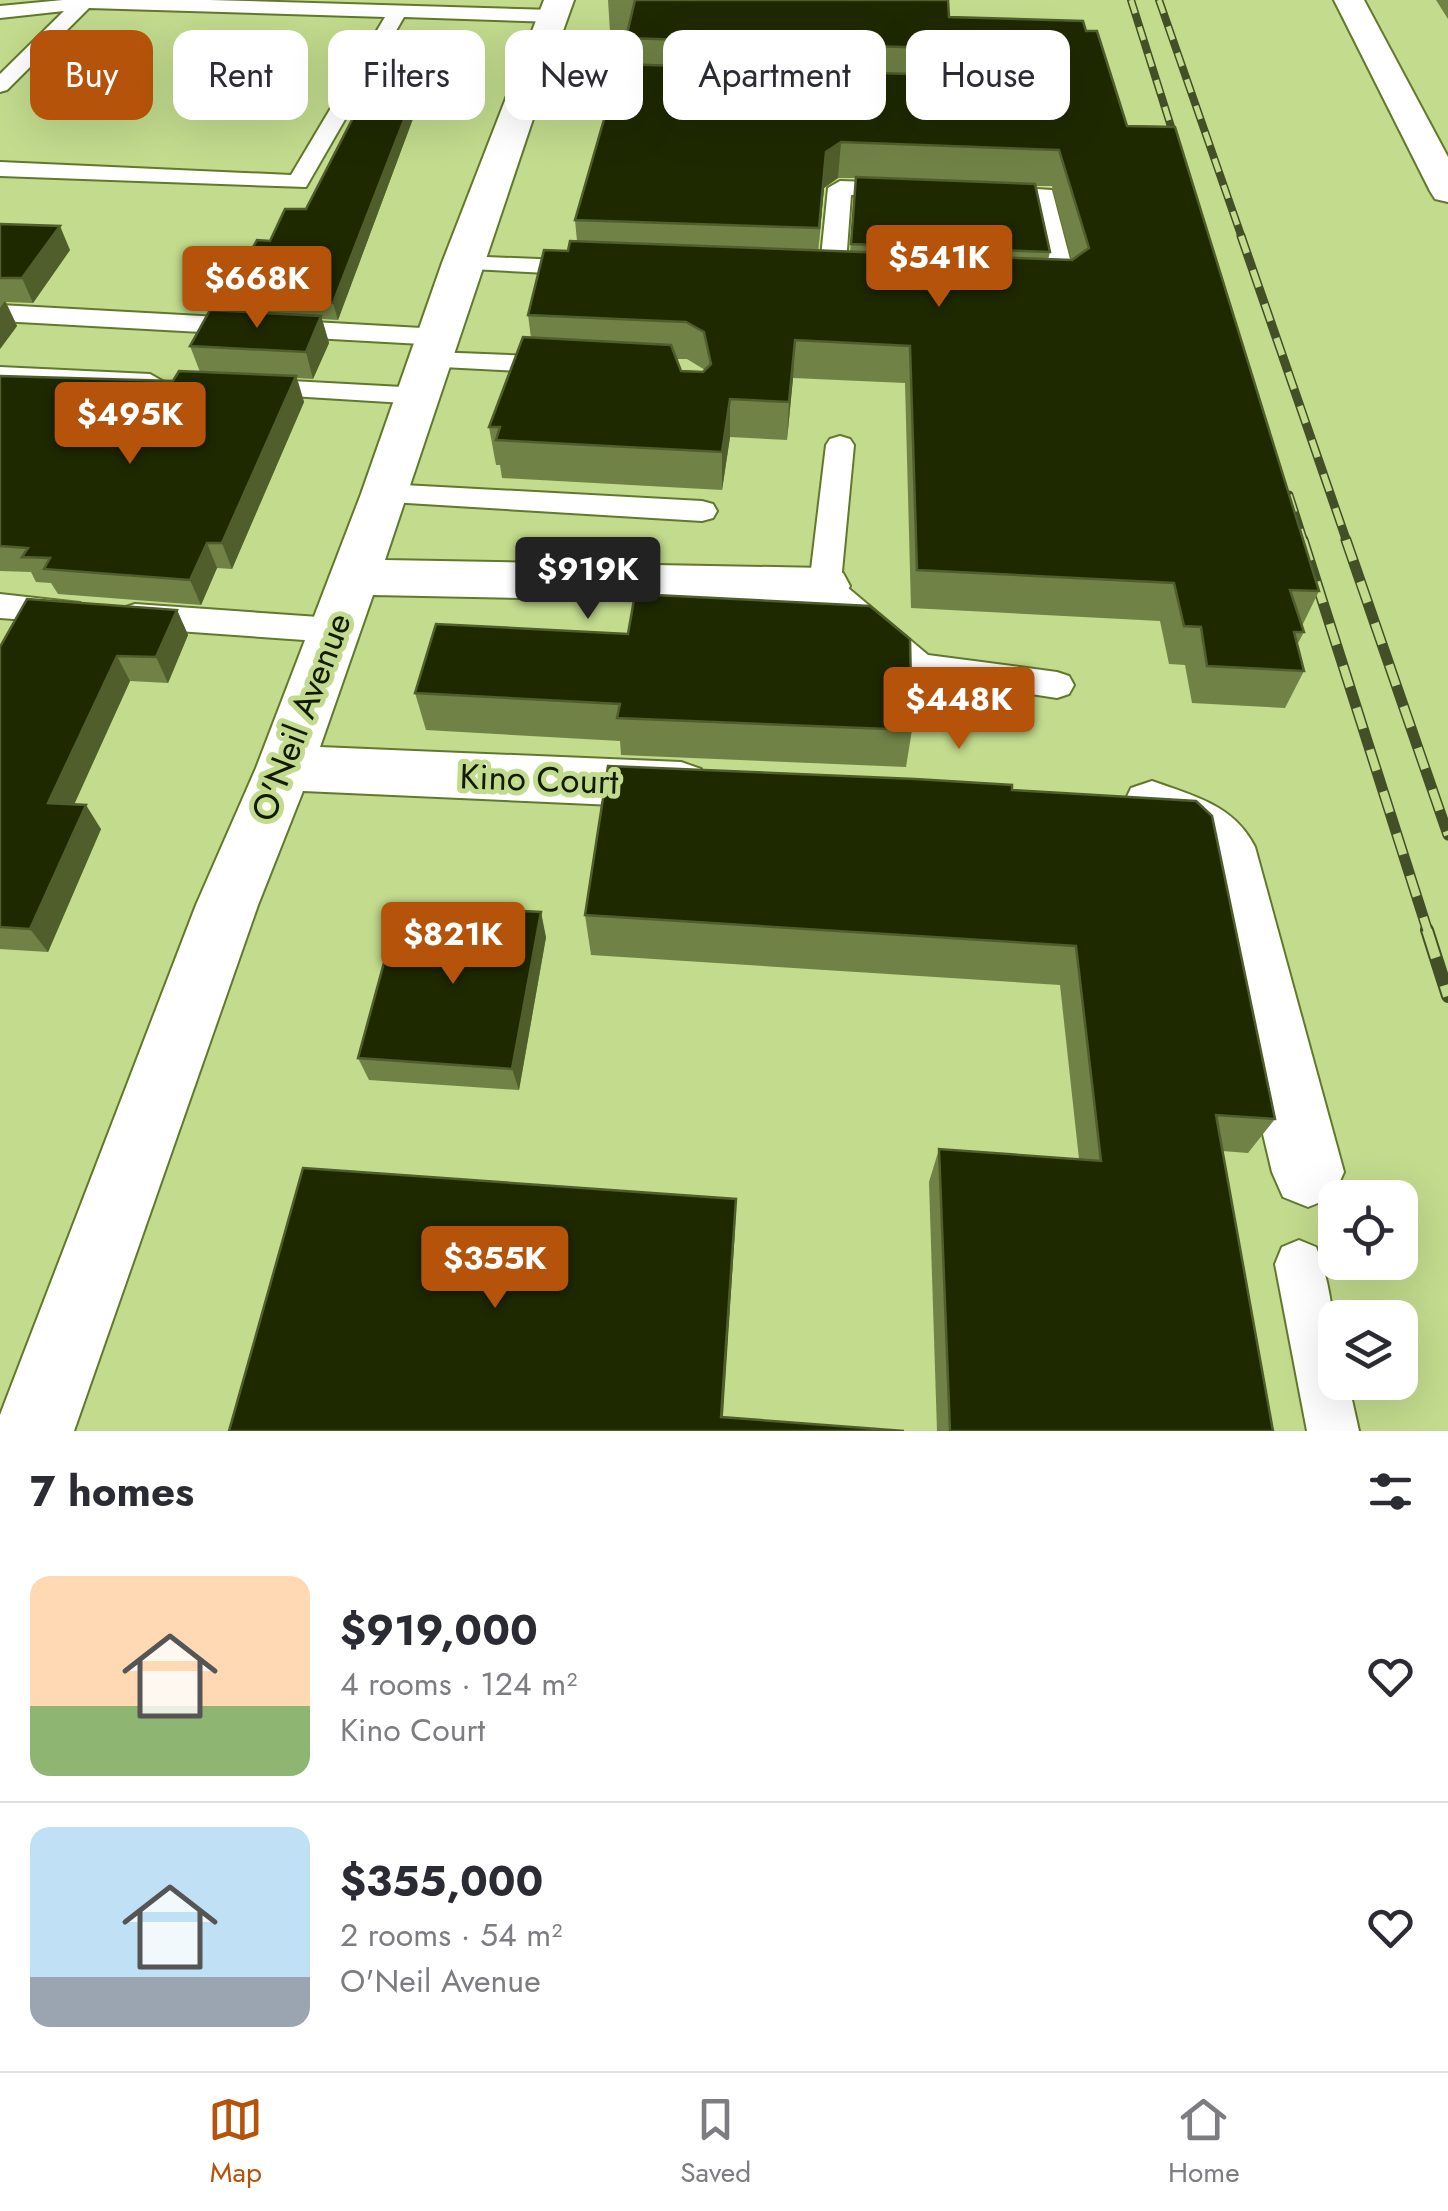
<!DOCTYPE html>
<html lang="en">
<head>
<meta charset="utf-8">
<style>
  body { margin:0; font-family:Jost,sans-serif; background:#f7f7f7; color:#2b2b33; height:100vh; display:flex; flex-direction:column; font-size:38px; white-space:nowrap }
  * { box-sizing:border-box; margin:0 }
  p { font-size:32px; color:#7c7c81 }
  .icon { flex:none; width:55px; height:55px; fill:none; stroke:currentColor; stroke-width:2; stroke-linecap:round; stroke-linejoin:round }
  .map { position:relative; height:1431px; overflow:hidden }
  .drawer { display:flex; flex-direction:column; background:#fff; flex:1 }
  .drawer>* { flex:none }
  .top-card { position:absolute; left:30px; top:30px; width:1390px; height:90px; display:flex; gap:20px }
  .fabs { position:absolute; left:1318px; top:1180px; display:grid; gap:20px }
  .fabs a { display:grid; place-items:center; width:100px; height:100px; border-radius:20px; background:#fff; box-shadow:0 10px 40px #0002; font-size:50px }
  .price { position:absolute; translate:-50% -85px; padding:0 22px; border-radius:10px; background:#b45309; color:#fff; font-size:32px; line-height:65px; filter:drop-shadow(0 2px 5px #0008) }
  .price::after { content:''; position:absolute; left:50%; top:60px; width:30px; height:22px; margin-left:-15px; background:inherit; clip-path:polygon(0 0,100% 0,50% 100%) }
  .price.selected { background:#222; color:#fff }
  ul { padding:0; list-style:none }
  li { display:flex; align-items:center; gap:30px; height:250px; padding:0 30px }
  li+li { border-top:2px solid #e1e1e2 }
  li span { display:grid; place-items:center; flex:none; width:280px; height:200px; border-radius:20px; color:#555 }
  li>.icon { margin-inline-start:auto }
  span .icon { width:120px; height:120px; fill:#fffc; stroke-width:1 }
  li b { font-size:42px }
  h2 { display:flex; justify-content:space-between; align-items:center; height:120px; padding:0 30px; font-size:42px }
  .tag { padding:0 35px; border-radius:20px; background:#fff; box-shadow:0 10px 40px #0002; font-size:35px; line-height:90px }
  .tag.selected { background:#b45309; color:#fff }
  .menu { display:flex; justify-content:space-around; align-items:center; height:140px; border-top:2px solid #e1e1e2; background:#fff; font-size:28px; color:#7c7c81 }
  .menu a { display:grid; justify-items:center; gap:5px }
  .menu .selected { color:#b45309 }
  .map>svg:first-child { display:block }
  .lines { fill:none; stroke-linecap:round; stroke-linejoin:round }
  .service-casing { stroke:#62782c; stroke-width:4 }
  .minor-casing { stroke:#62782c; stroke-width:4 }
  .tertiary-casing { stroke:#62782c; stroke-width:4 }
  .service { fill:#fff; fill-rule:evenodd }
  .minor { fill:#fff; fill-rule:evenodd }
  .tertiary { fill:#fff; fill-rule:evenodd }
  .rail-far3-casing { stroke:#434f27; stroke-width:8 }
  .rail-far2-casing { stroke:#434f27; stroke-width:9 }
  .rail-far1-casing { stroke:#434f27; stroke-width:11 }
  .rail-casing { stroke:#434f27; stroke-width:14 }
  .rail-far3 { stroke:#c2db8d; stroke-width:5; stroke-dasharray:14; stroke-linecap:butt }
  .rail-far2 { stroke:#c2db8d; stroke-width:6; stroke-dasharray:18; stroke-linecap:butt }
  .rail-far1 { stroke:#c2db8d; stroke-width:8; stroke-dasharray:22; stroke-linecap:butt }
  .rail { stroke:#c2db8d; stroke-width:10; stroke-dasharray:29; stroke-linecap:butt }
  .wall { fill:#708246; fill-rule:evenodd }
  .shaded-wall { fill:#4f5e2a }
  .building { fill:#1e2900; stroke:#4f5e2a; stroke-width:2.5 }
  .labels { text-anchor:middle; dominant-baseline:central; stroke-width:10; stroke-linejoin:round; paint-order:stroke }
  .street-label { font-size:35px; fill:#121a00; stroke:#c2db8d }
</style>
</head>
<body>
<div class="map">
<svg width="1448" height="1431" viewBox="0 0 1448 1431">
  <rect width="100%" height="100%" fill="#c2db8d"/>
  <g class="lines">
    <defs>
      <g id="service">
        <polygon points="63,0 209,0 554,10 564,16 554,22 404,17 306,187 0,176 0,162 291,175 385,17 89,8 7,90 0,92 0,74 64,11 0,18 0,6"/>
        <polygon points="840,181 904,183 916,190 904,197 851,195 845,277 832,285 819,277 828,188"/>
        <polygon points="991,186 1052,190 1077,286 1073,291 1034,290 1030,285 1034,280 1050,278 1034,202 983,198 979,193"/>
        <polygon points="462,256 586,261 598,268 586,275 453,268 450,263"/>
        <polygon points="0,305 440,329 453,337 440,345 0,321"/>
        <polygon points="433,352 562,357 576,365 562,373 423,366 419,360"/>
        <polygon points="0,367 150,374 164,382 150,390 12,383 0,388"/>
        <polygon points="252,379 421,388 435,396 421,404 242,393 238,387"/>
        <polygon points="840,436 850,439 854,445 841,582 928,655 1057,672 1069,676 1074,685 1069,694 1057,698 907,675 814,594 809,586 826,445 830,439"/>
        <polygon points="385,484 702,501 713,504 717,511 713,518 702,521 374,501 370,494 374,487"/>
        <polygon points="0,594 80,603 84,611 80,619 68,623 0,618"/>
        <polygon points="135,604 333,618 345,622 350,630 345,638 333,642 135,628 123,624 119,616 123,608"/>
        <path d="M1299,1240L1316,1247C1334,1291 1335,1336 1335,1382H1348L1359,1431H1307L1275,1264L1282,1247Z"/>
      </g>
      <g id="minor">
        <polygon points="544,0 574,0 548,73 689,77 701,80 705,87 701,94 689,97 542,92 385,560 825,568 843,573 850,586 843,599 825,604 373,595 320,747 681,762 701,769 710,785 701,801 681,808 303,791 258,905 74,1431 0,1431 0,1415 196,905 256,768 361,494 442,263"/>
        <path d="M1152,781C1194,796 1234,805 1255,847L1344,1172L1333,1197L1308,1207L1283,1197L1272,1172L1198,859L1178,839L1131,822L1123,805L1131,788Z"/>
      </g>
      <polygon id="tertiary" points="1334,0 1364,0 1448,157 1448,202 1435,199 1430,191"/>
    </defs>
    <use href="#service" class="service-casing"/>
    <use href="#minor" class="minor-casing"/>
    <use href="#tertiary" class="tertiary-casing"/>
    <use href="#service" class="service"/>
    <use href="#minor" class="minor"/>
    <use href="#tertiary" class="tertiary"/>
    <defs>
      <g id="rail-far3">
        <polyline points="1131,0 1179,152"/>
        <polyline points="1159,0 1242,238"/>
      </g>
      <g id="rail-far2">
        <polyline points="1241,236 1347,542"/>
        <polyline points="1289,495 1304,542"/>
      </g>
      <g id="rail-far1">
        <polyline points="1303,540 1428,932"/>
        <polyline points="1346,540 1448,835"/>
      </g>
      <polyline id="rail" points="1427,930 1448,996"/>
    </defs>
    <use href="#rail-far3" class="rail-far3-casing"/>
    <use href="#rail-far2" class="rail-far2-casing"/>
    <use href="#rail-far1" class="rail-far1-casing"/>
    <use href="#rail" class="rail-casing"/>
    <use href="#rail-far3" class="rail-far3"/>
    <use href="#rail-far2" class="rail-far2"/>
    <use href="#rail-far1" class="rail-far1"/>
    <use href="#rail" class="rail"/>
  </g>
  <g class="wall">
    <path d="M608,0H948L949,17L1086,31L1127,126L1319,591L1302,626L1304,632L1297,645L1304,671L1285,708L1192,703L1185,665L1169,664L1160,621L911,608L905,383L793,378L787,440L730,437L722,490L502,478L500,465H496L489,427L531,338L528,315L568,251L577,241L575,220L627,64L626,38L627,32H610ZM838,178H856L850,252L818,251L824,188ZM1035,186H1052L1072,260H1048L1050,252ZM676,359H687L705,370L703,372L681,371Z"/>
    <polygon points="1436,0 1448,0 1448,19"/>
    <polygon points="428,58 430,73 338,320 322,319 329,343 313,379 297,378 304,402 232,569 217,568 201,605 58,594 51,583 36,582 31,572 0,571 0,376 173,381 200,372 190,346 231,311 226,297 270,241 306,209"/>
    <polygon points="0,224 70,250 33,303 6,302 17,326 0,349"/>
    <polygon points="177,610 188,635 168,683 130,681 74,804 101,829 48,952 0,949 0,647"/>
    <polygon points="436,624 912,730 906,767 621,755 620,741 426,730 415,693"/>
    <polygon points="1012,790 1275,1119 1248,1153 1222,1151 1273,1431 937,1431 929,1182 939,1149 1079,1159 1060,985 591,955 585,915"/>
    <polygon points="546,937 519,1090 369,1080 358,1058"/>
  </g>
  <g class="shaded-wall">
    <polygon points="428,58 430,73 338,320 333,303"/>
    <polygon points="841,142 838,178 824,188 817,265 826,152"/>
    <polygon points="60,226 70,250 33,303 22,278"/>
    <polygon points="5,301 17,326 0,349 0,308"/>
    <polygon points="321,316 329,343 313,379 306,352"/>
    <polygon points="795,340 793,378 787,440 789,402"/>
    <polygon points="296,376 304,402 232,569 222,543"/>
    <polygon points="730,399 730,437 722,490 722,452"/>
    <polygon points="207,543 217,568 201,605 190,580"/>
    <polygon points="177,610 188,635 168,683 156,657"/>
    <polygon points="117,656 130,681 64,827 48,803"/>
    <polygon points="86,805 101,829 48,952 30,929"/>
    <polygon points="541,912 546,937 519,1090 512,1069"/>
    <polygon points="736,1199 735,1230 722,1431 721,1417"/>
  </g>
  <g class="building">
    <polygon points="635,0 948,0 949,17 1083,21 1086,31 1097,31 1127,126 1175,127 1319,591 1290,590 1304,632 1294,632 1304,671 1207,666 1201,627 1184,626 1174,583 917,570 910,346 795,340 789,402 730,399 722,452 496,440 500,427 489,427 523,337 671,345 681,371 703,372 711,364 704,332 686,322 528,315 544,250 568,251 570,241 1072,260 1089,248 1059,150 841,142 826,152 819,228 575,220 620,64 996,77 1010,74 1018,63 1010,53 996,50 626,38"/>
    <polygon points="392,42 428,58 333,303 226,297 257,240 270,241 285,209 306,209"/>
    <polygon points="856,177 1035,184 1050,252 851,244"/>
    <polygon points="0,224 60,226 22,278 0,278"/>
    <polygon points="210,310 321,316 306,352 190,346"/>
    <polygon points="179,371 296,376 222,543 207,543 190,580 44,569 50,558 22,557 28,548 0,546 0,376 173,381"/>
    <polygon points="635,594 870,606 910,639 912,730 617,718 620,704 415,693 436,624 628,634"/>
    <polygon points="27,599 177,610 156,657 117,656 48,803 86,805 30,929 0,927 0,647"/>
    <polygon points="608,766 915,779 1012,785 1012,790 1196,801 1212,816 1275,1119 1216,1115 1273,1431 950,1431 939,1149 1101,1161 1076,946 585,915"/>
    <polygon points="400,904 541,912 512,1069 358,1058"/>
    <polygon points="303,1168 736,1199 721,1417 904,1431 229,1431"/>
  </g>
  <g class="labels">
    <g class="street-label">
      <text transform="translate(301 717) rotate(-69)">O'Neil Avenue</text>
      <text transform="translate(539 779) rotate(2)">Kino Court</text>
    </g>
  </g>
</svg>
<div class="fabs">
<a><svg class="icon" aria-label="locate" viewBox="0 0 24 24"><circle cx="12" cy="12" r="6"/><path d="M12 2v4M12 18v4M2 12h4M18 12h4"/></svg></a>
<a><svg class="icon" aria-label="layers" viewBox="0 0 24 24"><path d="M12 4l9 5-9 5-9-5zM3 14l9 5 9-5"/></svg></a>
</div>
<b class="price" style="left:939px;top:310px">$541K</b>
<b class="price" style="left:257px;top:331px">$668K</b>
<b class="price" style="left:130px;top:467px">$495K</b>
<b class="price selected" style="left:588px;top:622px">$919K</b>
<b class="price" style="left:959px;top:752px">$448K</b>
<b class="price" style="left:453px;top:987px">$821K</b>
<b class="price" style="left:495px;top:1311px">$355K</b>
<div class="top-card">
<a class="tag selected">Buy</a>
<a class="tag">Rent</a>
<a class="tag">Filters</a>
<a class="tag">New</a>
<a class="tag">Apartment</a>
<a class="tag">House</a>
</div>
</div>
<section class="drawer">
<h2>7 homes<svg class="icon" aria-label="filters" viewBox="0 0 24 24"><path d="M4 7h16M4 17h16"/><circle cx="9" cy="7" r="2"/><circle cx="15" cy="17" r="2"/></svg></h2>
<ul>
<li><span style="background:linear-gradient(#ffd9b3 65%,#8fb573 0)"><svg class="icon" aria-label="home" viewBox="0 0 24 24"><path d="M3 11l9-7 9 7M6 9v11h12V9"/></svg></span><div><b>$919,000</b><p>4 rooms · 124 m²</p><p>Kino Court</p></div><svg class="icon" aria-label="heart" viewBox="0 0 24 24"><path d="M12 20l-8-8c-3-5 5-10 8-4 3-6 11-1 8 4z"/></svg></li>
<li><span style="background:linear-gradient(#bfe0f5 75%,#9aa5b1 0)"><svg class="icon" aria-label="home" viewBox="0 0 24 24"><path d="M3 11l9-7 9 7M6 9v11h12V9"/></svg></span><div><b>$355,000</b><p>2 rooms · 54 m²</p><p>O'Neil Avenue</p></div><svg class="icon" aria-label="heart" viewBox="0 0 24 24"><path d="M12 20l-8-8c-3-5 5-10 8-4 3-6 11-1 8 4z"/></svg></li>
</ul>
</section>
<nav class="menu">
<a class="selected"><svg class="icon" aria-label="map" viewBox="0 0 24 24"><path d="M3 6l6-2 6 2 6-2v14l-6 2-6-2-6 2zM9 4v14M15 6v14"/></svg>Map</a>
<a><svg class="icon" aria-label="saved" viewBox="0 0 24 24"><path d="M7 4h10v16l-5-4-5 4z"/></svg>Saved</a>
<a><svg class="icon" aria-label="home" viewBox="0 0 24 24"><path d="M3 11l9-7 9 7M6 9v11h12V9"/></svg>Home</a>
</nav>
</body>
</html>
